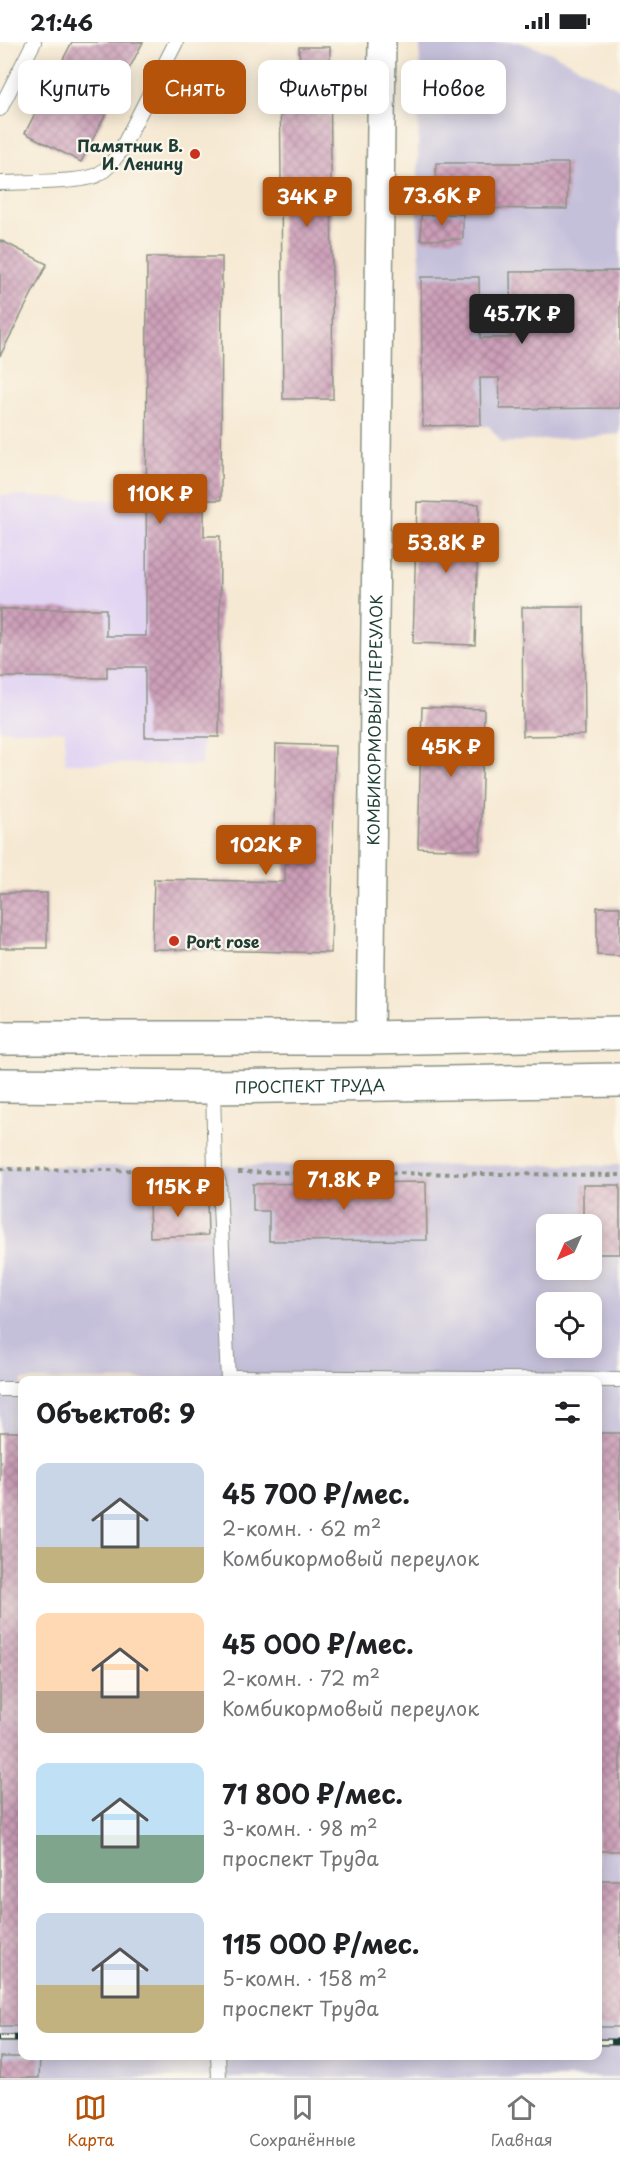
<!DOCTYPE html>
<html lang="ru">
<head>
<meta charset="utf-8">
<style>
  body { margin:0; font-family:"Playpen Sans",sans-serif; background:#f6f6f6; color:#202124; height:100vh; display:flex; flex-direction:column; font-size:22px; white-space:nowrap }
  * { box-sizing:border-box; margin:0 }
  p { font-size:20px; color:#757577 }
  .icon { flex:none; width:33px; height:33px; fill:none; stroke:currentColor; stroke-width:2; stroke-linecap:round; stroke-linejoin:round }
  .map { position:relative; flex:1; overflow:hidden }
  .side { position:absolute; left:18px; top:1334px; width:584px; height:684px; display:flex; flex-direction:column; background:#fff; border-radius:12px; box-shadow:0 3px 15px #0003 }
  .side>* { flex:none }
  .guide { position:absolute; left:18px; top:18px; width:585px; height:54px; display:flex; gap:12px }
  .needle { width:39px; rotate:225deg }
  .tools { position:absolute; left:536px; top:1172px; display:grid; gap:12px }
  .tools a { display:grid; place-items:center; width:66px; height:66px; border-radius:12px; background:#fff; box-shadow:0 3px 15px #0003; font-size:30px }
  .price { position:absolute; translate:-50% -51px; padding:0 14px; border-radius:6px; background:#b45309; color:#fff; font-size:20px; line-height:39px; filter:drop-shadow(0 2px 3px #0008) }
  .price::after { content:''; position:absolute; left:50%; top:36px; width:18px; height:14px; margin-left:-9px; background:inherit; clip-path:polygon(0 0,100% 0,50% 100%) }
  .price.active { background:#222; color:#fff }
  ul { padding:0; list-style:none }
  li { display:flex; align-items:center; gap:18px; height:150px; padding:0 18px }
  li span { display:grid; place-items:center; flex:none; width:168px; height:120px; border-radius:12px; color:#555 }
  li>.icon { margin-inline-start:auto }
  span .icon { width:72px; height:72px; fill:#fffc; stroke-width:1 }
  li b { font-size:26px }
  h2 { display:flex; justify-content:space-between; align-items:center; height:72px; padding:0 18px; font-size:26px }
  .pill { padding:0 21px; border-radius:12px; background:#fff; box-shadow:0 3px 15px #0003; font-size:21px; line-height:54px }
  .pill.active { background:#b45309; color:#fff }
  .status { display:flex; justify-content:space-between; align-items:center; height:42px; padding:0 30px; background:#fff; direction:ltr }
  .status svg { height:16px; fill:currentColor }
  .menu { display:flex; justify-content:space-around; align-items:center; height:84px; border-top:2px solid #e0e0e0; background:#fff; font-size:16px; color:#757577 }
  .menu a { display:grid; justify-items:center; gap:3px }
  .menu .active { color:#b45309 }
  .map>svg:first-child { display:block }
  .built { fill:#e1d4f3 }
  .industrial { fill:#c5c0da; fill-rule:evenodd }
  .building { fill:url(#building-cross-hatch) }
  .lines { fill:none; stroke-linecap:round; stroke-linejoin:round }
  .service-casing { stroke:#8a9384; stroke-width:16 }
  .minor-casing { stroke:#8a9384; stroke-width:30 }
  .secondary-casing { stroke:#8a9384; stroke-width:36 }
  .path { stroke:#8a9384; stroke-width:4; stroke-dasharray:4.5 4.5; stroke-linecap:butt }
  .service { stroke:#fff; stroke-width:14 }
  .minor { stroke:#fff; stroke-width:27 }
  .secondary { stroke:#fff; stroke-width:33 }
  .rail-casing { stroke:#1f3d34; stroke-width:7 }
  .rail { stroke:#fbf7ec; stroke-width:4.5; stroke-dasharray:14; stroke-linecap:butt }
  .poi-dot { fill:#c8321e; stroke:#fbf7ec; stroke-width:2 }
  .labels { text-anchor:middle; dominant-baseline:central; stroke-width:4.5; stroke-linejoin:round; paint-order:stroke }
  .poi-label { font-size:16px; font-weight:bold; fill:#1f3d34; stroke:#fbf7ec; text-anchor:end }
  .street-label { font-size:16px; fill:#1f3d34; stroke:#fbf7ec }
</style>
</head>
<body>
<div class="status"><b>21:46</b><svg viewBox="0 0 49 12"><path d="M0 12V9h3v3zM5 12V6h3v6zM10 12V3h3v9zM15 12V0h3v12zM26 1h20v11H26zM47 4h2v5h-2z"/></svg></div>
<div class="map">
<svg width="620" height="2036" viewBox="0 0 620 2036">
  <defs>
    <pattern id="building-cross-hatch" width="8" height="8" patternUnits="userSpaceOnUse" patternTransform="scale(1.5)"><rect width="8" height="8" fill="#cd9fb9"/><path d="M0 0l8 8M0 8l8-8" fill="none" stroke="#a68397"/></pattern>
  </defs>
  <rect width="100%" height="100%" fill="#fbf7ec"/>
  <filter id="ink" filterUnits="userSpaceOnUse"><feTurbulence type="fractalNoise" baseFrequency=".0167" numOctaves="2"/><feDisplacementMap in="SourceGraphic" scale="12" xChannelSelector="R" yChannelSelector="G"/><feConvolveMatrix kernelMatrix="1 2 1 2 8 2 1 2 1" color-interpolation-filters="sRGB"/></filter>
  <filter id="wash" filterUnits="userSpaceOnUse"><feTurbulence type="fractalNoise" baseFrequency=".008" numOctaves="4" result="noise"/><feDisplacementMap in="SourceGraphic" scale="24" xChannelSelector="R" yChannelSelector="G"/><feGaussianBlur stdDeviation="1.35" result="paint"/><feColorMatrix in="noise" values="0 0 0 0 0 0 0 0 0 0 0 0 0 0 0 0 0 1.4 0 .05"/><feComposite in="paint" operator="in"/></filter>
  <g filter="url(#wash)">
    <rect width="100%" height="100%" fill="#f6e9d3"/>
    <polygon class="built" points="0,453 146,459 204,458 204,494 220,494 219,695 202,695 202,723 65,721 65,689 0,688"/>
    <g class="industrial">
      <polygon points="420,0 519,0 550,10 620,47 620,392 502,401 489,384 423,384 421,235 417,171"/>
      <path d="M620,1123V2036H0V1124ZM546,1182H591V1227H546ZM546,1260H591V1305H546ZM22,1338H597V2013H22Z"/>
    </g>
    <g id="blocks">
      <g class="building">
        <polygon points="72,0 143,0 81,120 25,91"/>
        <polygon points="299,5 330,5 333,357 283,357 280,32 300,32"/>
        <polygon points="436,121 568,121 567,167 436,166"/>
        <polygon points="463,172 463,197 421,198 421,173"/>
        <polygon points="0,198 47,222 0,314"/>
        <polygon points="147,215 222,215 221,458 204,458 204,494 220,494 219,695 145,695 145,625 107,625 107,636 0,635 0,567 106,567 106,594 146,594"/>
        <polygon points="620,229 620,366 500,367 499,336 480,336 481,383 423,384 421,235 479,235 480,296 511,296 510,230"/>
        <polygon points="417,460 479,462 475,603 413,601"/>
        <polygon points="522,565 584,565 585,693 523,694"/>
        <polygon points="422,665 484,667 480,808 418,806"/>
        <polygon points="276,702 335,704 331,911 152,907 154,837 285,840 286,786 274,785"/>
        <rect x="0" y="851" width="47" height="55"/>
        <polygon points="597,865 620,865 620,914 597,913"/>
        <polygon points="426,1140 427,1198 269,1199 269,1169 253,1169 253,1142"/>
        <polygon points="583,1143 620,1143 620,1212 591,1212 591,1182 583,1182"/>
        <polygon points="207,1158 208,1193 150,1195 149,1159"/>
        <rect x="0" y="1390" width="22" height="594"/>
        <rect x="597" y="1391" width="23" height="418"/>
        <rect x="597" y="1838" width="23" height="147"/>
        <polygon points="0,2015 40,2015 39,2036 0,2036"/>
      </g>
    </g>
  </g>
  <g filter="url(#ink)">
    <use href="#blocks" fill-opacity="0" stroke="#8a9384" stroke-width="1.5"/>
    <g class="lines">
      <defs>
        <g id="service">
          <polyline points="0,67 34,0"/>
          <path d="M0,141C21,140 82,141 97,133C108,127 113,119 120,110L176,0"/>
          <polyline points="213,1045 215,1130 219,1141 228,1338"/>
          <polyline points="228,1335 620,1338"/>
          <polyline points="0,1347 22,1347"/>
          <polyline points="218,2013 219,2036"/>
        </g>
        <g id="minor">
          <path id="s1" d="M370,996L382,0"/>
        </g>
        <g id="secondary">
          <polyline points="0,996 370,996 620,991"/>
          <path id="s2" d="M0,1043L213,1045L620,1038"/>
        </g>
      </defs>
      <use href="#service" class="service-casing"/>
      <use href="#minor" class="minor-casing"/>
      <use href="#secondary" class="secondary-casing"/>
      <g class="path">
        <polyline points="0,1127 194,1129"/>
        <polyline points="238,1130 620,1133"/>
      </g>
      <use href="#service" class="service"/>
      <use href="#minor" class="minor"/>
      <use href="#secondary" class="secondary"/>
      <defs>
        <g id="rail">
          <polyline points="0,1996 22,1996"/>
          <polyline points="597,2000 620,2000"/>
        </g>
      </defs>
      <use href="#rail" class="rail-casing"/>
      <use href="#rail" class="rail"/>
    </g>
  </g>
  <g class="poi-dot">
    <circle cx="195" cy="112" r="6"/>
    <circle cx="174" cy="899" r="6"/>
  </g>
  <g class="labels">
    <g class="poi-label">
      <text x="183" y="103">Памятник В.<tspan x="183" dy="18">И. Ленину</tspan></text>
      <text x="186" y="899" text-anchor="start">Port rose</text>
    </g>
    <g class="street-label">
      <text stroke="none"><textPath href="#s1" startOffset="318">КОМБИКОРМОВЫЙ ПЕРЕУЛОК</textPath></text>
      <text stroke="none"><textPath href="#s2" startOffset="310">ПРОСПЕКТ ТРУДА</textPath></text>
    </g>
  </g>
</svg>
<div class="tools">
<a><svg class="needle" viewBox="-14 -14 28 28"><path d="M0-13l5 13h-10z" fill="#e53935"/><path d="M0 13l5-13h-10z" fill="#757577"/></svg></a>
<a><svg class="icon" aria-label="locate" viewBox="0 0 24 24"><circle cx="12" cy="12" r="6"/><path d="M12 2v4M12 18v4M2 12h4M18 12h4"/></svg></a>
</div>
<b class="price" style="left:442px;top:185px">73.6K ₽</b>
<b class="price" style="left:307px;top:186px">34K ₽</b>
<b class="price active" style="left:522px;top:303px">45.7K ₽</b>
<b class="price" style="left:160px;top:483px">110K ₽</b>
<b class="price" style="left:446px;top:532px">53.8K ₽</b>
<b class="price" style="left:451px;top:736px">45K ₽</b>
<b class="price" style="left:266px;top:834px">102K ₽</b>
<b class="price" style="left:344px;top:1169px">71.8K ₽</b>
<b class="price" style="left:178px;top:1176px">115K ₽</b>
<div class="guide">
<a class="pill">Купить</a>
<a class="pill active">Снять</a>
<a class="pill">Фильтры</a>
<a class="pill">Новое</a>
</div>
<section class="side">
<h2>Объектов: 9<svg class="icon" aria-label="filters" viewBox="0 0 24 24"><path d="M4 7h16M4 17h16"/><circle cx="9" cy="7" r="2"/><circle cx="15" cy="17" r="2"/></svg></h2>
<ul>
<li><span style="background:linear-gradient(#c9d6e8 70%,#c2b280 0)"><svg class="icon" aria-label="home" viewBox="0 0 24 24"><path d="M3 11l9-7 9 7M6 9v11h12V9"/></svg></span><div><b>45 700 ₽/мес.</b><p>2-комн. · 62 m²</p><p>Комбикормовый переулок</p></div></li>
<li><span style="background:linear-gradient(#ffd9b3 65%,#b9a48a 0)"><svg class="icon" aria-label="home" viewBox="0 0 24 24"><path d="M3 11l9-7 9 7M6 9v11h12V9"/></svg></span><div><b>45 000 ₽/мес.</b><p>2-комн. · 72 m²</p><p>Комбикормовый переулок</p></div></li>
<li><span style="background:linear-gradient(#bfe0f5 60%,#7fa58c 0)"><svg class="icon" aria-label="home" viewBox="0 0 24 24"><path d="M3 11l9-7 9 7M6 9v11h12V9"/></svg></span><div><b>71 800 ₽/мес.</b><p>3-комн. · 98 m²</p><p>проспект Труда</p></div></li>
<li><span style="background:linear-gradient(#c9d6e8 60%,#c2b280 0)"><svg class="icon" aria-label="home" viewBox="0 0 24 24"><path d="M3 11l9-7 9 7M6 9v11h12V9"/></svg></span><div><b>115 000 ₽/мес.</b><p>5-комн. · 158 m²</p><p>проспект Труда</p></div></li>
</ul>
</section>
</div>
<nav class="menu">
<a class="active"><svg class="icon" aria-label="map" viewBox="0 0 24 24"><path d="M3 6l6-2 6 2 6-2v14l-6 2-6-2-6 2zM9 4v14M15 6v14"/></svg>Карта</a>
<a><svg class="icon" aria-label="saved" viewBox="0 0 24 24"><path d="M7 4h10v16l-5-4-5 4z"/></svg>Сохранённые</a>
<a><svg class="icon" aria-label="home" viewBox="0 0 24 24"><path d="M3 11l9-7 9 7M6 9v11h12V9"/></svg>Главная</a>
</nav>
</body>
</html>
